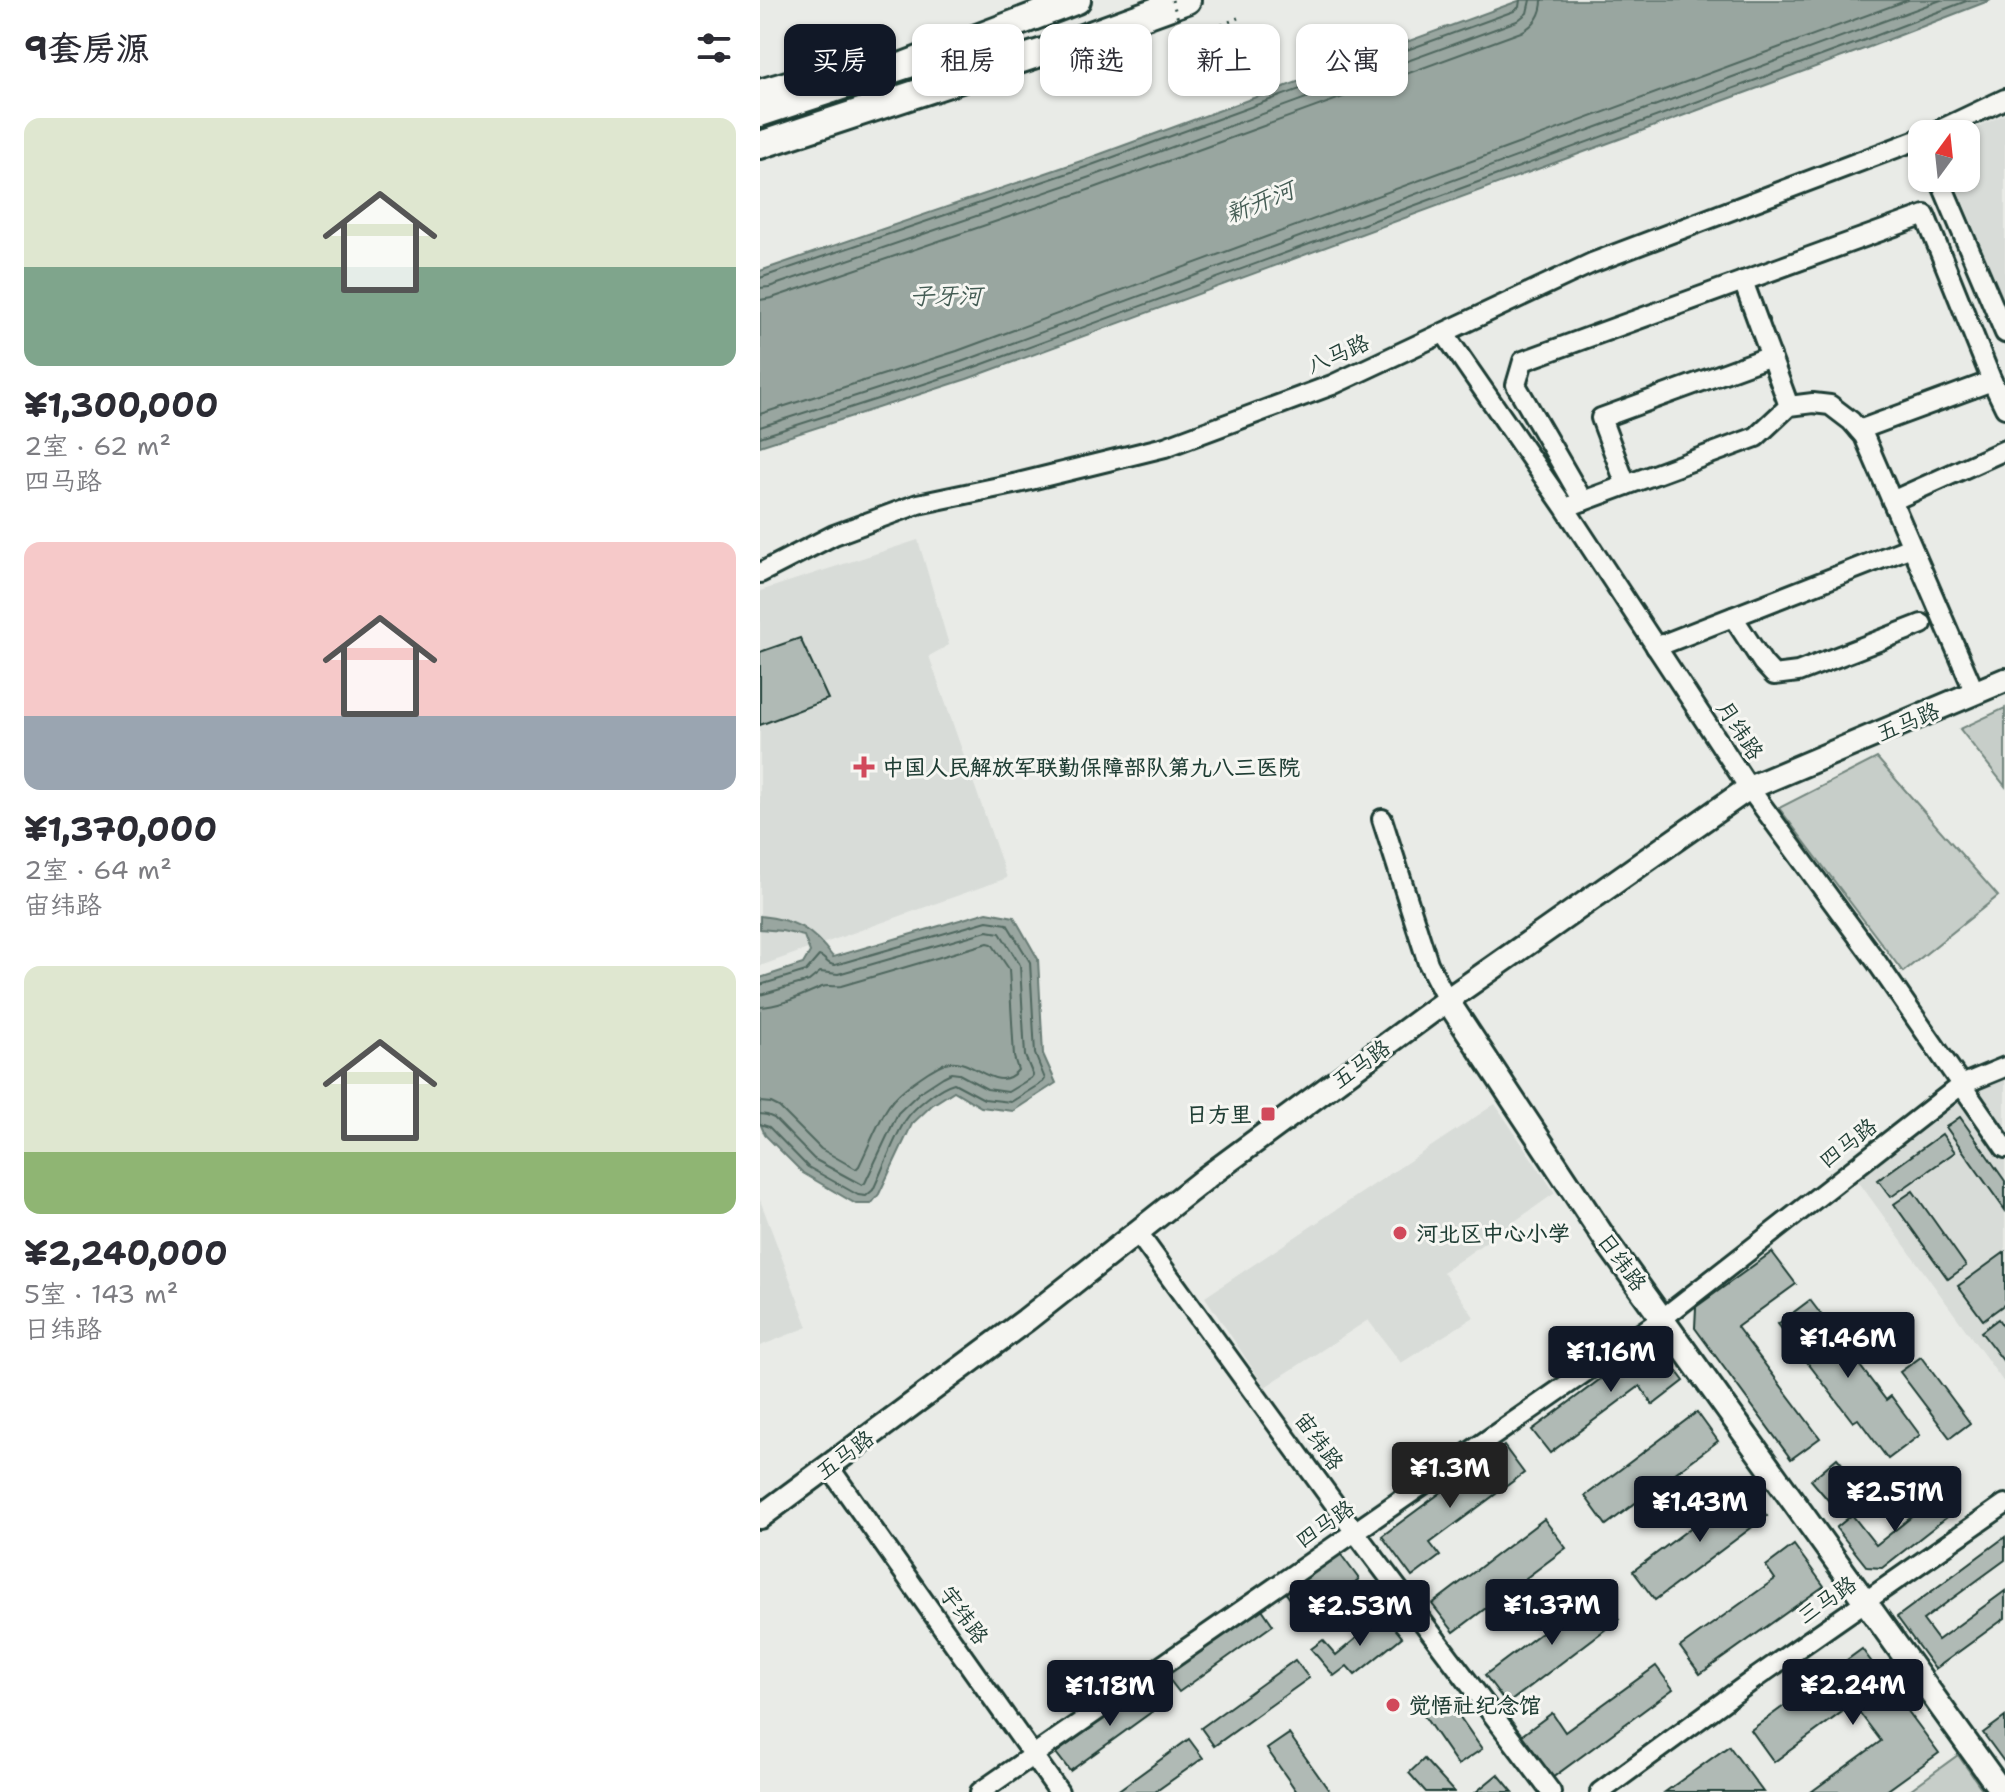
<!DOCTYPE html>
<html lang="zh">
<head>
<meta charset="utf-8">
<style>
  body { margin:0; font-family:"Shantell Sans","LXGW WenKai TC",sans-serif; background:#f2f2f3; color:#2b2b33; height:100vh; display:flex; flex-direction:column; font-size:30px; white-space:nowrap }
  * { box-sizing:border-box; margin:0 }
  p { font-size:26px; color:#7c7c81 }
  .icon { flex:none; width:44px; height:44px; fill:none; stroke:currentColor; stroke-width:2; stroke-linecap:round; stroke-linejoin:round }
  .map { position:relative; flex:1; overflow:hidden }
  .panel { display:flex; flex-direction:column; background:#fff; width:760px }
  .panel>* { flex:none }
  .top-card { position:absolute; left:24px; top:24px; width:760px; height:72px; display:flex; gap:16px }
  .needle { width:52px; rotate:15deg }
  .tools { position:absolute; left:1148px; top:120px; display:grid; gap:16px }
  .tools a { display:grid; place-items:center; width:72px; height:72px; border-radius:16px; background:#fff; box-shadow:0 2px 6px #0004; font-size:40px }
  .price { position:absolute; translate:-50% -68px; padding:0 18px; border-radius:8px; background:#111827; color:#fff; font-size:26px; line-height:52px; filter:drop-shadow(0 2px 4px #0008) }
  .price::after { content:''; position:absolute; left:50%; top:48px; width:24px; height:18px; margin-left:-12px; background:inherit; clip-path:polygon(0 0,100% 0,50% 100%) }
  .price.on { background:#222; color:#fff }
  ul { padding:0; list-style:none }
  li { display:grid; align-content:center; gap:16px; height:424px; padding:0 24px }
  li span { display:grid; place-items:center; height:248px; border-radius:16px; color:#555 }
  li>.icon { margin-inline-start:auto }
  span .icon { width:144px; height:144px; fill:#fffc; stroke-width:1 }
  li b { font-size:34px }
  h2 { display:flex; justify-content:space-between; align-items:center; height:96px; padding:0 24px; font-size:34px }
  .tag { padding:0 28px; border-radius:16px; background:#fff; box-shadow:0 2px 6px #0004; font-size:28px; line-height:72px }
  .tag.on { background:#111827; color:#fff }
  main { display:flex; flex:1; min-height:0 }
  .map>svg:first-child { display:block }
  .built { fill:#d8dcd8 }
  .green { fill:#c7cec9; stroke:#73867e; stroke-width:2 }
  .water { fill:#99a6a0; stroke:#687c75; stroke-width:2 }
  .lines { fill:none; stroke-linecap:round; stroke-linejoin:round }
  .shore { stroke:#50675f; stroke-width:2 }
  .building { fill:#b0bab5; stroke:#1f3d34; stroke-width:2 }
  .minor-casing { stroke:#1f3d34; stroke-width:24 }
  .major-casing { stroke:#1f3d34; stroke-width:28 }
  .highway-casing { stroke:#1f3d34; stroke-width:32 }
  .path { stroke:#1f3d34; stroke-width:3; stroke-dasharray:2 6; stroke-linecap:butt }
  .minor { stroke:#f6f6f2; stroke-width:18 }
  .major { stroke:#f6f6f2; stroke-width:22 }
  .highway { stroke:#f6f6f2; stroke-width:26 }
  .path-bridge { stroke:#1f3d34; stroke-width:3; stroke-dasharray:2 6; stroke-linecap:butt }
  .poi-dot { fill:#d1495b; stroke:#f6f6f2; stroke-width:3 }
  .labels { text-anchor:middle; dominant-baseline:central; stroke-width:6; stroke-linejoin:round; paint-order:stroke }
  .street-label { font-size:22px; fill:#1f3d34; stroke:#f6f6f2 }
  .poi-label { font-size:22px; font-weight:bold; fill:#1f3d34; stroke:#f6f6f2; text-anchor:start }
  .water-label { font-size:24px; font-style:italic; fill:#445c54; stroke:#f6f6f2 }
</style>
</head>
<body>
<main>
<section class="panel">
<h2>9套房源<svg class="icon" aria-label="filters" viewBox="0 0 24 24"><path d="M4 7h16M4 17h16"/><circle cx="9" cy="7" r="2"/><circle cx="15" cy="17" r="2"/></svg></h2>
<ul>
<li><span style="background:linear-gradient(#dfe7d0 60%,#7fa58c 0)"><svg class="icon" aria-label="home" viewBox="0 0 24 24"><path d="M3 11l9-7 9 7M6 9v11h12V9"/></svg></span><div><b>¥1,300,000</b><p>2室 · 62 m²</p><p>四马路</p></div></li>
<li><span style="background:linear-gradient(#f6c9c9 70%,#9aa5b1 0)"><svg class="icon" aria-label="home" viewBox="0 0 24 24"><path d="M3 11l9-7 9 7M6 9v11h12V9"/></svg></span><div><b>¥1,370,000</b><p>2室 · 64 m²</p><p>宙纬路</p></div></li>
<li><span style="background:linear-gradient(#dfe7d0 75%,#8fb573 0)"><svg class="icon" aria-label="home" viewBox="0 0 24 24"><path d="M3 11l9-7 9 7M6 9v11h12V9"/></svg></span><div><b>¥2,240,000</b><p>5室 · 143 m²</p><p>日纬路</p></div></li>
</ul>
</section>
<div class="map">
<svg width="1245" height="1792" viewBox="0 0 1245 1792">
  <rect width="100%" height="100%" fill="#e9ebe7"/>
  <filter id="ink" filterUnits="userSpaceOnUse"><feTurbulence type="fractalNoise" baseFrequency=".0125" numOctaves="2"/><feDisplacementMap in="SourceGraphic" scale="16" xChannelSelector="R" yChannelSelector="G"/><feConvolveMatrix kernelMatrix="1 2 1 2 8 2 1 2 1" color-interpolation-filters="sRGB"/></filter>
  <g filter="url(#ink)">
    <g class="built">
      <polygon points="1245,114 1245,304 1193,178 1206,178 1206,134 1202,134"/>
      <polygon points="158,540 189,645 169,656 247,878 0,966 0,591"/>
      <polygon points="1245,1075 1245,1384 1098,1181 1216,1086"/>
      <polygon points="735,1104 795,1193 683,1272 714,1317 641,1363 608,1320 505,1387 445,1297"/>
      <polygon points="0,1200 48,1327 0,1346"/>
    </g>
    <g class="green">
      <polygon points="1245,708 1245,786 1200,729"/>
      <polygon points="1117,758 1238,896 1143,972 1019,808"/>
      <polygon points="1198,1755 1224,1792 1147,1792"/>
    </g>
    <g class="water">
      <polygon points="761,0 1231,0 1104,49 207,379 0,446 0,271 324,160"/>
      <path d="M227,912L254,917L278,959L283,1054L296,1083L253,1111L221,1107L194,1091L172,1105L152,1124L119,1194L111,1204H96L43,1173L5,1135L0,1123V978L43,964L50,952L44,936L22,931L0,929V916C36,920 51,928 73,957Z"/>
    </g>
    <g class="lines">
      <g class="shore">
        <polyline points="0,278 326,167 754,11 759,7 760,0"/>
        <polyline points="0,288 9,287 330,177 757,21 767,13 770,0"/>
        <path d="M0,300L12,298L334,188L761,32C775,25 782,15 782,0"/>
        <polyline points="0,414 197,351 1148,0"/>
        <polyline points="0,427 201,362 1181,0"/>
        <polyline points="0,437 204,371 1102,41 1209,0"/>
        <path d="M0,985L46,971L59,956C66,957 66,965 75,965L227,921L247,924L270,962L275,1054L285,1079L283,1082L251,1102L224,1099L194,1083C179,1087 154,1107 145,1121C133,1140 123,1169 113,1190L106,1196L98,1195L48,1167L9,1127L0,1124"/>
        <polyline points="0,995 49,981 60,972 78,974 227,931 240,933 260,965 265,1056 273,1075 271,1078 248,1092 227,1089 199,1074 191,1073 183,1077 160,1092 138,1113 105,1183 102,1185 54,1159 14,1118 7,1115 0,1114"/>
        <path d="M0,1007C22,1006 42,995 62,987C67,985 75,987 81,986L228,943L232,944L249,969L254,1057L258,1070C237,1095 214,1059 190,1062C181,1063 175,1068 168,1072C153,1082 135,1094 126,1110C116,1127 108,1148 99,1166L96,1169L61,1149L19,1107L11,1103L0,1102"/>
      </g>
    </g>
    <g class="building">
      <polygon points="40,638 68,699 0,725 0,652"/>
      <polygon points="1200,1117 1245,1181 1245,1210 1186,1127"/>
      <polygon points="1182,1134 1195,1152 1131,1197 1118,1180"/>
      <polygon points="1153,1191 1206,1266 1188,1279 1134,1204"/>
      <polygon points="1012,1252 1036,1284 977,1327 1060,1438 1031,1459 935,1328 936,1307"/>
      <polygon points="1245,1252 1245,1304 1223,1320 1198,1286"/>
      <polygon points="1050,1300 1126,1400 1131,1396 1160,1435 1128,1459 1098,1419 1093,1422 1018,1324"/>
      <polygon points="1238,1319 1245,1329 1245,1363 1221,1332"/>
      <polygon points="893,1340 924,1381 893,1405 880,1386 790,1453 772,1430"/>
      <polygon points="1161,1357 1210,1423 1190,1438 1140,1372"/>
      <polygon points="937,1412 958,1441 846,1525 825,1496"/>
      <polygon points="744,1446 764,1473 670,1543 680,1556 652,1577 622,1536"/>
      <polygon points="1077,1458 1100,1485 1074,1507 1051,1480"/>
      <polygon points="985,1487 1007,1516 895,1600 873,1571"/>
      <polygon points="1182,1493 1196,1510 1122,1568 1107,1567 1076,1528 1092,1515 1116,1545"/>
      <polygon points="784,1519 806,1548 694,1632 672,1604"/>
      <polygon points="1245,1537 1245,1560 1163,1620 1178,1640 1245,1591 1245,1618 1175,1669 1137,1617"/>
      <polygon points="1034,1545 1064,1586 940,1674 920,1647 1015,1579 1006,1566"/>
      <polygon points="579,1552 599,1579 545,1619 525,1592"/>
      <polygon points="837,1591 859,1619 747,1704 725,1675"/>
      <polygon points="500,1606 513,1625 419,1692 405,1674"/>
      <polygon points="624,1615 642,1637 595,1675 587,1666 574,1676 551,1649 563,1640 576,1655"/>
      <polygon points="1102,1649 1179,1753 1125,1792 1051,1792 1121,1741 1093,1704 1014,1762 991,1730"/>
      <polygon points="535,1660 549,1678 454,1746 441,1728"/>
      <polygon points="896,1666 913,1689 792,1778 761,1736 792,1713 805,1732"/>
      <polygon points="391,1685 404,1703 310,1771 296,1753"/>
      <polygon points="686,1697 722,1749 698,1765 662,1713"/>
      <polygon points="1245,1717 1245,1763 1223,1733"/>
      <polygon points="529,1734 570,1792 537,1792 507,1749"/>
      <polygon points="429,1739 443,1758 395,1792 356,1792"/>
      <polygon points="969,1746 1003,1792 905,1792"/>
      <polygon points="664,1759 694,1792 666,1792 649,1773"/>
      <polygon points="738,1774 753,1792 716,1792"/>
    </g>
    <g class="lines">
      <defs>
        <g id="minor">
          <polyline points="1171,134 1245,99"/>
          <polyline points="1179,178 1245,333"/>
          <polyline points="983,281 1029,406"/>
          <polyline points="684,333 805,508 989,788 1116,961 1245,1148"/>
          <polyline points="1232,381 1245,408"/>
          <polyline points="866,485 841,418 1011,356"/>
          <polyline points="823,501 756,385 763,361 1165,215 1232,381 1099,430"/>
          <polyline points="1132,501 1245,450"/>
          <polyline points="815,504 996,437 1029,406 1053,403 1070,405 1091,421 1104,436 1215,693"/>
          <polyline points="0,573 74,535 158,504 258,483 405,447 572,385 832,263 1162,138"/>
          <polyline points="973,617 1003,663 1014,675 1038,672 1162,624"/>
          <polyline points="896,647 1151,547"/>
          <polyline points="622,819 668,963 687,1000"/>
          <polyline points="377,1232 595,1532 791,1792"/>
          <polyline points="69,1467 299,1792"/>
          <polyline points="220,1792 903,1318 1201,1085 1245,1067"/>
          <polyline points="840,1792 997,1677 1245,1504"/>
        </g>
        <g id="major">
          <polyline points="687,1000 849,1245 1242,1792"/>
          <polyline points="0,1517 266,1320 447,1177 687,1000 989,788 1245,680"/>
        </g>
        <g id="highway">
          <polyline points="0,93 51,78"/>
          <polyline points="0,113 146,65 317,0"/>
          <polyline points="0,145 289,50 427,0"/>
        </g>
      </defs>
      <use href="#minor" class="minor-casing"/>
      <use href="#major" class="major-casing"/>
      <use href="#highway" class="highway-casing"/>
      <polyline class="path" points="425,41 478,18"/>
      <use href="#minor" class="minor"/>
      <use href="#major" class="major"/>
      <use href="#highway" class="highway"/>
      <polyline class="path-bridge" points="412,0 425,41"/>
    </g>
  </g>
  <g class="poi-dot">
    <path d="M100 755h8v8h8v8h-8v8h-8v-8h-8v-8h8z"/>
    <rect x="500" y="1106" width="16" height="16" rx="4"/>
    <circle cx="640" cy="1233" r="8"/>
    <circle cx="633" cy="1705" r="8"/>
  </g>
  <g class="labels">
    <g class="street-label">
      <text transform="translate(578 354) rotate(-24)">八马路</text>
      <text transform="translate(1148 722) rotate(-23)">五马路</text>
      <text transform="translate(980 730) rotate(57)">月纬路</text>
      <text transform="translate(601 1064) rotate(-36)">五马路</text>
      <text transform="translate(1088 1143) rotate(-38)">四马路</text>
      <text transform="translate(862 1262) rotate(54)">日纬路</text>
      <text transform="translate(559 1441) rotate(54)">宙纬路</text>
      <text transform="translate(85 1455) rotate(-37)">五马路</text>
      <text transform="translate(565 1524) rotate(-35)">四马路</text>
      <text transform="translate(1067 1600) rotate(-35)">三马路</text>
      <text transform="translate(204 1615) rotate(54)">宇纬路</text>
    </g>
    <g class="poi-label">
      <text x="122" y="767">中国人民解放军联勤保障部队第九八三医院</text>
      <text x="492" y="1114" text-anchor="end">日方里</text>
      <text x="656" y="1233">河北区中心小学</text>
      <text x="649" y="1705">觉悟社纪念馆</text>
    </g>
    <g class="water-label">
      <text transform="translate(500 202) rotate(-22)">新开河</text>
      <text x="186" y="296">子牙河</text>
    </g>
  </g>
</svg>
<div class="tools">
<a><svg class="needle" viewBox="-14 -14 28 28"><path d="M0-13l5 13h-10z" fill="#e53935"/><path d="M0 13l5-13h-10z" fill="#7c7c81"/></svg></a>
</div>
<b class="price" style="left:1088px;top:1380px">¥1.46M</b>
<b class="price" style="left:851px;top:1394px">¥1.16M</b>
<b class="price on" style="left:690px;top:1510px">¥1.3M</b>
<b class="price" style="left:1135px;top:1534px">¥2.51M</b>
<b class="price" style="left:940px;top:1544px">¥1.43M</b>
<b class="price" style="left:792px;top:1647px">¥1.37M</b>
<b class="price" style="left:600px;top:1648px">¥2.53M</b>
<b class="price" style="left:1093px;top:1727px">¥2.24M</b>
<b class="price" style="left:350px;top:1728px">¥1.18M</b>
<div class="top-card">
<a class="tag on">买房</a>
<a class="tag">租房</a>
<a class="tag">筛选</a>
<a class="tag">新上</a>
<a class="tag">公寓</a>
</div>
</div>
</main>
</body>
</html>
